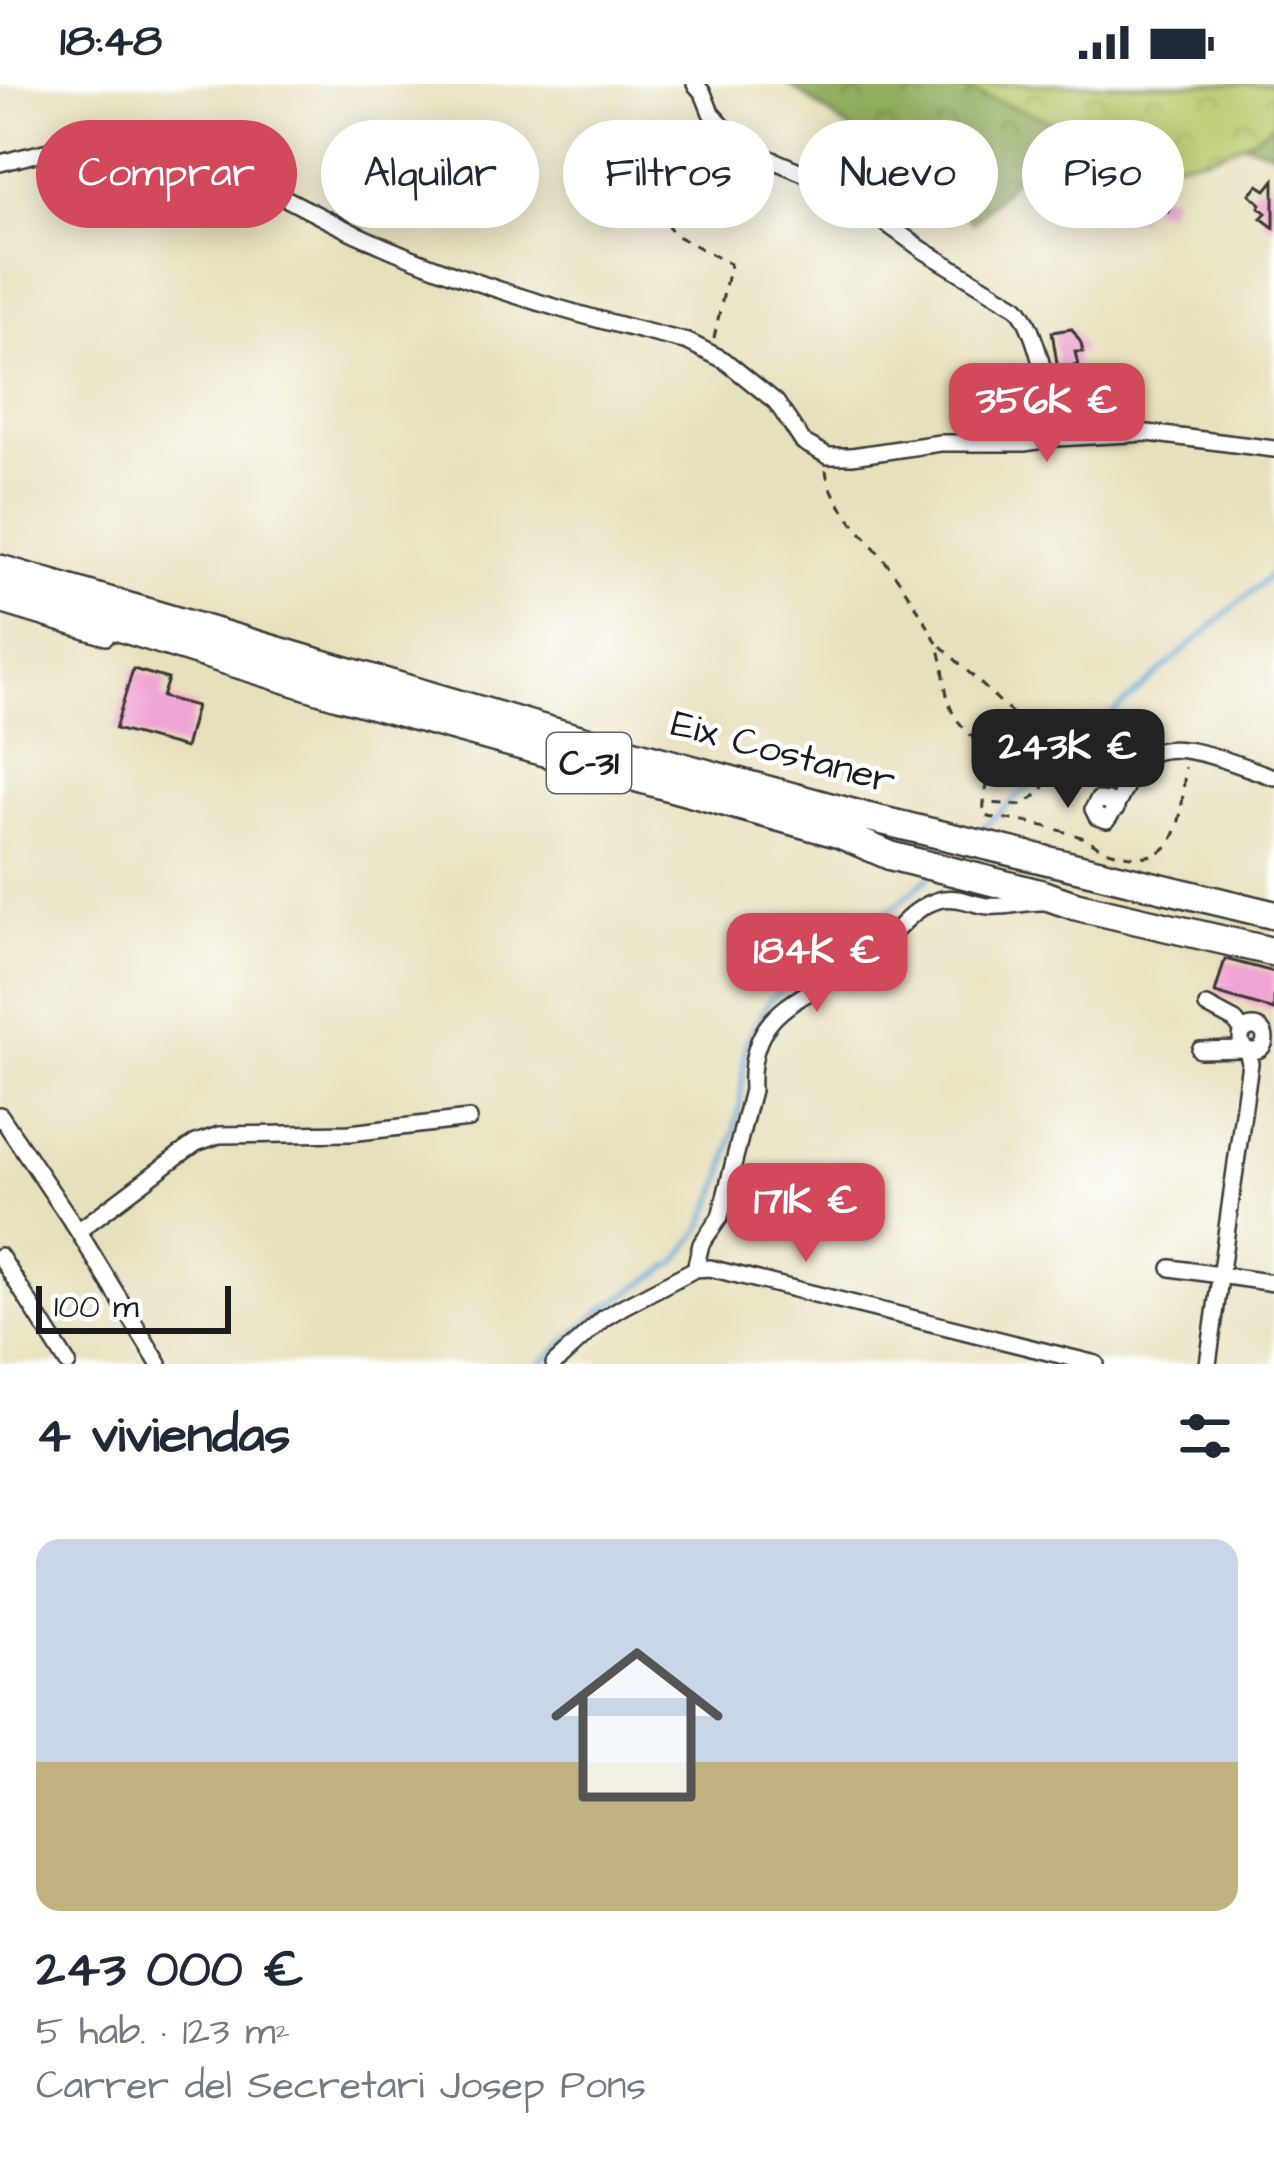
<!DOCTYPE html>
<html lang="es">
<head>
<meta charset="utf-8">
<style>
  body { margin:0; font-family:"Architects Daughter",sans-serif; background:#f2f2f3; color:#1f2937; height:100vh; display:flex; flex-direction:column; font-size:45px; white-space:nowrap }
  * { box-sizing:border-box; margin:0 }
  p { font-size:39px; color:#747a83 }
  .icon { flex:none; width:66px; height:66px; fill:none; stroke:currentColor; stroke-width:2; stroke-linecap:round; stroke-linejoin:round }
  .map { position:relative; height:1280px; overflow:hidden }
  .panel { display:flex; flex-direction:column; background:#fff; flex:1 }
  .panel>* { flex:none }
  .banner { position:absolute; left:36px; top:36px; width:1203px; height:108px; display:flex; gap:24px }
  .scale { position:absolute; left:36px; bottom:30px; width:195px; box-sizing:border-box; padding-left:12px; border:6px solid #1c1c1c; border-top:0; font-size:33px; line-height:42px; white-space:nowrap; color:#1c1c1c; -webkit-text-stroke:9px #fff; paint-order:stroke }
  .price { position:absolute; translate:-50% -102px; padding:0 27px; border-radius:24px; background:#d1495b; color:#fff; font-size:39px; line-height:78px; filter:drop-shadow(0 3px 6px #0008) }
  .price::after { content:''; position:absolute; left:50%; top:72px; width:36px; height:27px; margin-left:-18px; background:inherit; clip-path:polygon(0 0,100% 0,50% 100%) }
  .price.active { background:#222; color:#fff }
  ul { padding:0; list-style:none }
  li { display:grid; align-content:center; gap:24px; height:636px; padding:0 36px }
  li+li { border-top:3px solid #e0e1e3 }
  li span { display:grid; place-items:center; height:372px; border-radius:24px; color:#555 }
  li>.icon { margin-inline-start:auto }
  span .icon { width:216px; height:216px; fill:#fffc; stroke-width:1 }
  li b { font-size:51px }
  h2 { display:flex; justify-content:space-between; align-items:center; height:144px; padding:0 36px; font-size:51px }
  .tag { padding:0 42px; border-radius:54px; background:#fff; box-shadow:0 6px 30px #0003; font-size:42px; line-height:108px }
  .tag.active { background:#d1495b; color:#fff }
  .status { display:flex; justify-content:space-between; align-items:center; height:84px; padding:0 60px; background:#fff; direction:ltr }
  .status svg { height:33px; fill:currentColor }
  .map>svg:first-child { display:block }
  .forest { fill:url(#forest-crowns); stroke:#58663e; stroke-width:3 }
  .park { fill:url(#park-crowns); stroke:#6b7444; stroke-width:3 }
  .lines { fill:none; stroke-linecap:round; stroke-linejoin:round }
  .stream { stroke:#5fa7d6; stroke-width:4.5 }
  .building { fill:#f1a5d4 }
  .minor-casing { stroke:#3a3934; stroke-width:20 }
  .motorway-casing { stroke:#3a3934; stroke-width:32 }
  .path { stroke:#3a3934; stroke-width:3; stroke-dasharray:9 9; stroke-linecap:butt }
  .minor { stroke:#fff; stroke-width:15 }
  .motorway { stroke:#fff; stroke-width:27 }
  .labels { text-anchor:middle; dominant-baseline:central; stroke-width:9; stroke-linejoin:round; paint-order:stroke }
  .shield { fill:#fff; stroke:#606060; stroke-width:3 }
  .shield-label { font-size:36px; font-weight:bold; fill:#1c1c1c }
  .street-label { font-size:39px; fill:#1c1c1c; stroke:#fff }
</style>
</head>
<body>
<div class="status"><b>18:48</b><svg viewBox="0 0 49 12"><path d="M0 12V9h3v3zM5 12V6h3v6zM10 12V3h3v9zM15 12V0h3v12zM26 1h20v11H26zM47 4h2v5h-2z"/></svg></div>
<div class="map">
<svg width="1274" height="1280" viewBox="0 0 1274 1280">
  <defs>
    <pattern id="forest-crowns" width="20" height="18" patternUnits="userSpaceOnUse" patternTransform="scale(3)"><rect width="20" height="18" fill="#93af60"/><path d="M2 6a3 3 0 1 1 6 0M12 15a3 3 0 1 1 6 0" fill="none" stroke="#778e4e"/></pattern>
    <pattern id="park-crowns" width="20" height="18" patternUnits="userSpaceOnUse" patternTransform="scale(3)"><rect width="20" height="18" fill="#bacb6d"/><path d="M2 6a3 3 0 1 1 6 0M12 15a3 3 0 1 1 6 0" fill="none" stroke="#9fae5e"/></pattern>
  </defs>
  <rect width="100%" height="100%" fill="#fff"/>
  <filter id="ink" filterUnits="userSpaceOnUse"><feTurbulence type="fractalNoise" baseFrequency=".00833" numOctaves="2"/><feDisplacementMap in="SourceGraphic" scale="24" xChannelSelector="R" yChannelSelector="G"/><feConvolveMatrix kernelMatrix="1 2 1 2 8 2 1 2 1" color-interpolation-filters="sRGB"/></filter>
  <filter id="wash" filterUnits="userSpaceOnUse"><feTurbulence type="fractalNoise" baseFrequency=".004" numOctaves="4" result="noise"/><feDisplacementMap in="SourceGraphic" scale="48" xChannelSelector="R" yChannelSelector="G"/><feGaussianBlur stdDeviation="2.7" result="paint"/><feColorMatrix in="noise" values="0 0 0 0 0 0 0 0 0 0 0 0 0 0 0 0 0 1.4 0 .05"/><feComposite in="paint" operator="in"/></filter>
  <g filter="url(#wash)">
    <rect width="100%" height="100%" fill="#e7e0bc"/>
    <polygon class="forest" points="789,0 1274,0 1274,68 1245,59 1055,53 973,138"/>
    <path class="park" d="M952,0H1274V39C1239,66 1206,77 1162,78Z"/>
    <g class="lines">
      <g class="stream">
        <polyline points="983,743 1274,488"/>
        <polyline points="540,1280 600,1227 677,1178 704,1141 722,1096 740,1021 746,958 770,915 872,842 929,793"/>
      </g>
    </g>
    <g id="blocks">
      <g class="building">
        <polygon points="1136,92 1148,96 1146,104 1173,112 1168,128 1143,121 1139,136 1106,126 1110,110 1130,115"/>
        <polygon points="1274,96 1274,144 1261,134 1266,129 1259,123 1261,120 1250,110 1258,101 1266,106"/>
        <polygon points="1072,245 1081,259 1083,268 1075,268 1078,281 1058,285 1052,248"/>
        <polygon points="133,585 168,595 162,613 196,622 185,664 115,645"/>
        <polygon points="1225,875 1274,888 1274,926 1215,909"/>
      </g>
    </g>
  </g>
  <g filter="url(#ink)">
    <use href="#blocks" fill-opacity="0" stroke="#3a3934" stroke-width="3"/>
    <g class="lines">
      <defs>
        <g id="minor">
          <path d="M695,0L703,9L711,29L729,49L761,71L834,102L923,166L1017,223C1038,246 1051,321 1056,354"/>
          <path d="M0,79C46,68 97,51 145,59C219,72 289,119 356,150C462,199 574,231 688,258L724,276L776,318L803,358L828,372H852L940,359H1024L1056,354L1148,349L1274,365"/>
          <polyline points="0,521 106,553"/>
          <path d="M1116,725L1108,717L1098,716L1093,725L1097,733L1107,736C1121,719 1126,695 1140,678C1166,646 1241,683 1274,693"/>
          <polyline points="1207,922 1235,937 1243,947"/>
          <circle cx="1253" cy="955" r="12"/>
          <polyline points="1200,966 1245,965"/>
          <polyline points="0,1031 78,1147 159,1280"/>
          <polyline points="78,1147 179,1071 196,1059 219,1051 350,1049 469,1035"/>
          <polyline points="0,1172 68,1280"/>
          <polyline points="1171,1184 1274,1199"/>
          <path d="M695,1185L701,1160L720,1133L752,1006C747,917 815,914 871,871C894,852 912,821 943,815C960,812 973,821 989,822C1007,824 1026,817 1044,818"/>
          <polyline points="554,1280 604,1234 624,1222 695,1185 710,1184 1096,1280"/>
          <polyline points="1208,1280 1250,979 1247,966"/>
        </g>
        <g id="motorway">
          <polyline points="0,485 543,645 863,732 1274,831"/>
          <polyline points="0,506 338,611 840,750 891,772 1038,809 1076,822 1274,868"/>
        </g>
      </defs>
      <use href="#minor" class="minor-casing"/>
      <use href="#motorway" class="motorway-casing"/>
      <g class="path">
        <polyline points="714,254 730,180 675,151 655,124 714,50"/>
        <path d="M826,386C829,417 866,452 885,477C901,498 923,532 935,555C946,577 942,605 952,627C961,647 983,656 988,679C992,698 980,714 985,732C995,735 1003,734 1013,736C1034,739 1057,745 1078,752C1090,755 1099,765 1112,768C1182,789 1181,735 1185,683"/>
        <polyline points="941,562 1018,635 1047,669 1050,693 1040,709 1022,721 984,719"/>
      </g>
      <use href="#minor" class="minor"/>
      <use href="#motorway" class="motorway"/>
    </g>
  </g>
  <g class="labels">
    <rect class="shield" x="547" y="649" width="84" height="60" rx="9"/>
    <g class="shield-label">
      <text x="589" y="679">C-31</text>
    </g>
    <g class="street-label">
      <text transform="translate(783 669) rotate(15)">Eix Costaner</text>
    </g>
  </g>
</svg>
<div class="scale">100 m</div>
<b class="price" style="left:1047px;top:381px">356K €</b>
<b class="price active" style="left:1068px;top:727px">243K €</b>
<b class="price" style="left:817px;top:931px">184K €</b>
<b class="price" style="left:806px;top:1181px">171K €</b>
<div class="banner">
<a class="tag active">Comprar</a>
<a class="tag">Alquilar</a>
<a class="tag">Filtros</a>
<a class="tag">Nuevo</a>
<a class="tag">Piso</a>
</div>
</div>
<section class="panel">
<h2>4 viviendas<svg class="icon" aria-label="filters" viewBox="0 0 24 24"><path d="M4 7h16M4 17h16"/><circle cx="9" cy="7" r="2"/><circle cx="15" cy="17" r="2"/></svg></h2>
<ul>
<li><span style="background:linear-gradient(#c9d6e8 60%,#c2b280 0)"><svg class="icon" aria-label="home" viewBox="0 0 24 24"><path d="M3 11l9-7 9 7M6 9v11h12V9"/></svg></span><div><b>243 000 €</b><p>5 hab. · 123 m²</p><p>Carrer del Secretari Josep Pons</p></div></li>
</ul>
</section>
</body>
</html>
